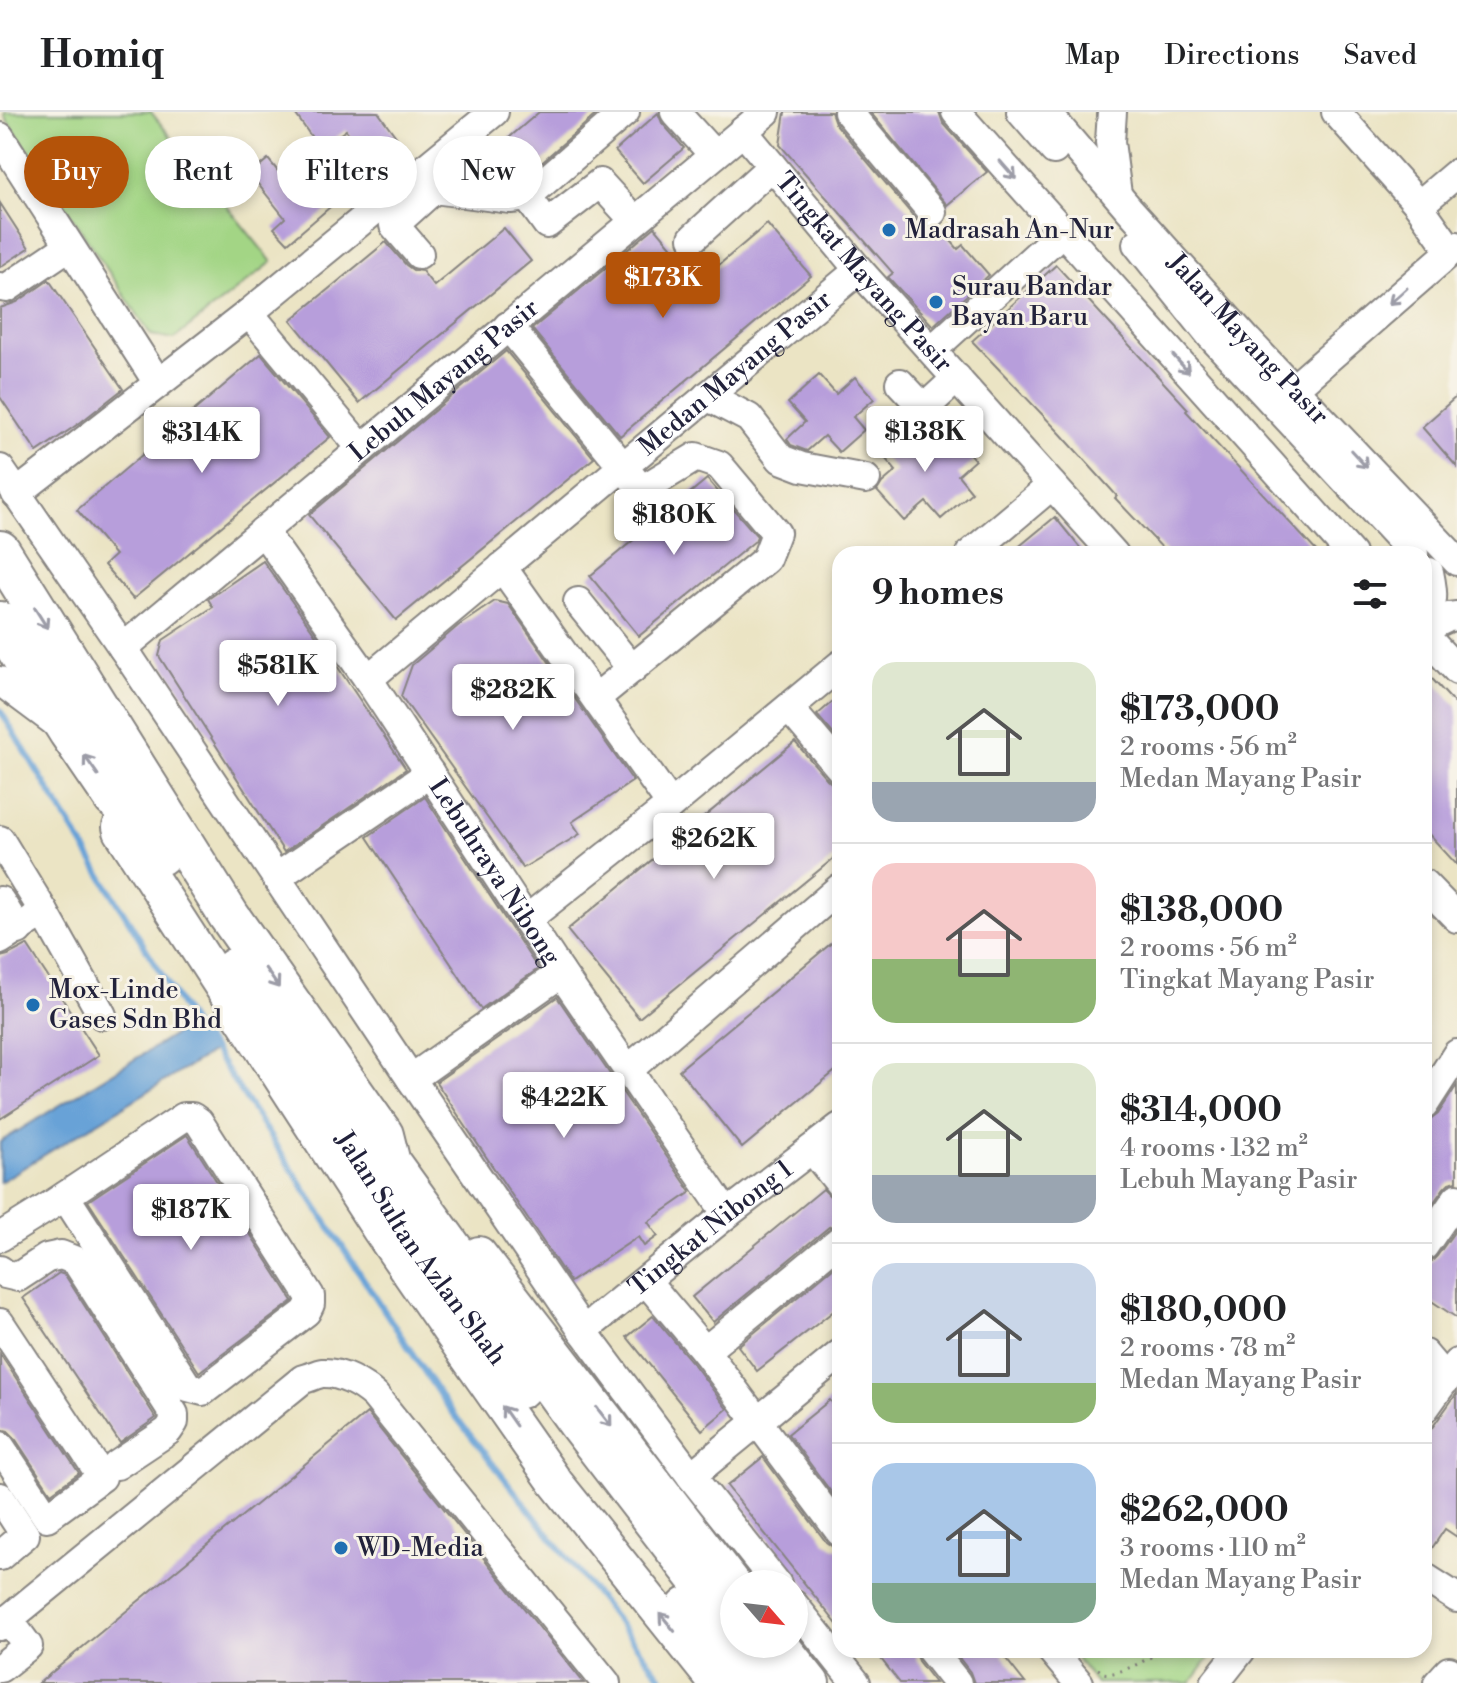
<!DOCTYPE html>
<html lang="en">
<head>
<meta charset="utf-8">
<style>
  body { margin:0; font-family:"Libre Bodoni",serif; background:#f6f6f6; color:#202124; height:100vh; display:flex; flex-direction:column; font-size:30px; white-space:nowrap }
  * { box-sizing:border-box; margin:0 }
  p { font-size:26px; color:#757577 }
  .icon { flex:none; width:44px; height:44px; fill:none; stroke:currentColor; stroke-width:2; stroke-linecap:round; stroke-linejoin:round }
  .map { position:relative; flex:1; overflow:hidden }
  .drawer { position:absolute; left:832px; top:434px; width:600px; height:1112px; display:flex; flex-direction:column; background:#fff; border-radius:24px; box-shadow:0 4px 12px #0003 }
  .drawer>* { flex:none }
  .top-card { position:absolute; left:24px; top:24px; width:688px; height:72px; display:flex; gap:16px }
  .needle { width:52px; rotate:118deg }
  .buttons { position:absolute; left:720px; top:1458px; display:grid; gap:16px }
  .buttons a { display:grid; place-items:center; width:88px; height:88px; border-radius:50%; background:#fff; box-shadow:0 4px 12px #0003; font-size:40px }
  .price { position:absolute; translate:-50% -68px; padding:0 18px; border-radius:8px; background:#fff; color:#222; font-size:26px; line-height:52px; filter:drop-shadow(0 2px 4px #0008) }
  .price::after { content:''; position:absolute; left:50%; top:48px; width:24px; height:18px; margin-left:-12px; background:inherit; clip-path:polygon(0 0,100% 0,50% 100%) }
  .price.selected { background:#b45309; color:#fff }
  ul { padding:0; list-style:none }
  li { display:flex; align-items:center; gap:24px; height:200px; padding:0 40px }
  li+li { border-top:2px solid #e0e0e0 }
  li span { display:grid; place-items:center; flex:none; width:224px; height:160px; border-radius:24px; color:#555 }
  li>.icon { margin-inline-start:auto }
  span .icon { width:96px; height:96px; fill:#fffc; stroke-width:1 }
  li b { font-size:34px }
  h2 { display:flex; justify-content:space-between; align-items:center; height:96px; padding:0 40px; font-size:34px }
  .tag { padding:0 28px; border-radius:36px; background:#fff; box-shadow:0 4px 12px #0003; font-size:28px; line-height:72px }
  .tag.selected { background:#b45309; color:#fff }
  header { display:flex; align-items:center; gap:48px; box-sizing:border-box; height:112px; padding:0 40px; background:#fff; border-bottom:2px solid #e0e0e0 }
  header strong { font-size:38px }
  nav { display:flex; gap:44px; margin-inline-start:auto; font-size:28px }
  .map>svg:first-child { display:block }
  .green { fill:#a3d585; stroke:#627c60; stroke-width:2 }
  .water { fill:#67a2d7; stroke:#446289; stroke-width:2 }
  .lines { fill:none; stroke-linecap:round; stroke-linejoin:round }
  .stream { stroke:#67a2d7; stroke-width:6 }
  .building { fill:#b79edb }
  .minor-casing { stroke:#868380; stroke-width:32 }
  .major-casing { stroke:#868380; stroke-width:38 }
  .highway-casing { stroke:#868380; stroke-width:44 }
  .path { stroke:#868380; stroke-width:3; stroke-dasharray:2 6; stroke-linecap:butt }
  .minor { stroke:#fff; stroke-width:28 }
  .major { stroke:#fff; stroke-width:34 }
  .highway { stroke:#fff; stroke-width:40 }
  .oneway { stroke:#9c9ca7 }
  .poi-dot { fill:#1f6fb2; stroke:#f7f3e8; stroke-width:3 }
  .labels { text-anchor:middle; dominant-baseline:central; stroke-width:6; stroke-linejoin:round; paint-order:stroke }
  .poi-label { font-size:26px; fill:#22223b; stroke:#f7f3e8; text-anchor:start }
  .street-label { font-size:26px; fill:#22223b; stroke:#f7f3e8 }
</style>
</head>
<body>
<header>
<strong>Homiq</strong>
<nav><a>Map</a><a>Directions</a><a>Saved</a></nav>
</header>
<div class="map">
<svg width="1457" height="1571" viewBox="0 0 1457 1571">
  <rect width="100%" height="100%" fill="#f7f3e8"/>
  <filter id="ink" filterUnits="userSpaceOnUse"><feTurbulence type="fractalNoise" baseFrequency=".0125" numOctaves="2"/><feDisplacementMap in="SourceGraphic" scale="16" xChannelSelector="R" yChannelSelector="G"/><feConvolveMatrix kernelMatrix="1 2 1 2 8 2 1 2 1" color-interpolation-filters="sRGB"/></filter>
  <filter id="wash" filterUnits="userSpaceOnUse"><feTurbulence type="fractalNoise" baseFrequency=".006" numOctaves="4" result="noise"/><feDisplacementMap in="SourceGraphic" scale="32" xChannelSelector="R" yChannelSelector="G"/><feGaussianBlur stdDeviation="1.8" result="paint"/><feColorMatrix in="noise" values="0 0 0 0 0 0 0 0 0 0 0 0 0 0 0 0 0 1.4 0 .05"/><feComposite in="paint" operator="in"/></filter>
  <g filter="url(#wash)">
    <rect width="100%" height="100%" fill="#ebe4c4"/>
    <g class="green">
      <polygon points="5,0 151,0 272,150 174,227 151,223 4,3"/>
      <polygon points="1070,1538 1215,1538 1191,1571 1096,1571"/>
    </g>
    <polygon class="water" points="192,912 214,939 0,1070 0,1030"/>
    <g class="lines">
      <polyline class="stream" points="0,598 192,912 214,939 445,1291 666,1571"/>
    </g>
    <g id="blocks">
      <g class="building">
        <polygon points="294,0 378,0 397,26 368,48 346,18 320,37"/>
        <polygon points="539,0 599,0 522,67 496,37"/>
        <polygon points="785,0 831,0 835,11 919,111 927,116 934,117 939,115 958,137 963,133 989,163 933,214 888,165 893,161 780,33"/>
        <polygon points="870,0 939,0 943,11 987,60 947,93"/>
        <polygon points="658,1 662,11 684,36 643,71 615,39"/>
        <polygon points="268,47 303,90 322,74 336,90 288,131 274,116 285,106 250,62"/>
        <polygon points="0,91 29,136 0,155"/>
        <polygon points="767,112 811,164 620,324 532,217 655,115 700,169"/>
        <polygon points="504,116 531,149 359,291 291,208 386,130 406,153 413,158 422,159 434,174"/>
        <polygon points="1056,153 1188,297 1186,299 1319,442 1168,442 1115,386 1117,384 1059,320 972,229"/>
        <polygon points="49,168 123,277 81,310 37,340 0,285 0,196 17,190"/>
        <polygon points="506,239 594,346 396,508 309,403"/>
        <polygon points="261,242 330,325 133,487 104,453 115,443 77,398"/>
        <polygon points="819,263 836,282 855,265 874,287 853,305 864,318 839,340 824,324 807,339 791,333 787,327 805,310 788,291"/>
        <polygon points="1457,284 1457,355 1422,315"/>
        <polygon points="909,314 926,334 947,316 975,348 958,363 972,380 941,407 926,390 904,409 877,379 882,371 896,359 880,340"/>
        <polygon points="707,367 757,424 755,429 639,524 590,464"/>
        <polygon points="1055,405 1085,442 1010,442"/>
        <polygon points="263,449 325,536 406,657 284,740 159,544 163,528 213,495 208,487"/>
        <polygon points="495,489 508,492 633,669 572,710 580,722 523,756 401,584 412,553 458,514"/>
        <polygon points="1424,558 1457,594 1457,753 1424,717"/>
        <polygon points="840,583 840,630 817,603"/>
        <polygon points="795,630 827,667 840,679 840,741 639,906 567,818"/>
        <polygon points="425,685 538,857 481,897 367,725"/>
        <polygon points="840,824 840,955 742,1036 679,958"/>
        <polygon points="27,833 99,943 0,1007 0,845 8,843"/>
        <polygon points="557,885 691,1080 648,1110 658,1124 644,1134 638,1125 570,1170 436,970"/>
        <polygon points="1457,973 1457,1069 1449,1071 1444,1076 1424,1104 1424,1016 1429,1009 1438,1002"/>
        <polygon points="187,1023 293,1189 199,1260 88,1089"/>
        <polygon points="823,1077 833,1087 840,1089 840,1111 829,1115 713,1210 692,1185"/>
        <polygon points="1457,1116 1457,1206 1424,1184 1424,1151 1432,1149 1437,1144"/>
        <polygon points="840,1150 840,1194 757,1259 738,1234"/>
        <polygon points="59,1161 65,1163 156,1306 120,1331 23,1186"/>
        <polygon points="653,1204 692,1250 727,1297 702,1318 627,1225"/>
        <polygon points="0,1242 79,1361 51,1381 14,1325 8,1319 0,1317"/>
        <polygon points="1457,1281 1457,1425 1445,1417 1424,1448 1424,1327"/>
        <polygon points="830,1288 840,1301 840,1392 788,1322"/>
        <polygon points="367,1301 584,1571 39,1571"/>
        <polygon points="763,1345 826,1430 833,1435 840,1437 840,1516 727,1374"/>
        <polygon points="874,1538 914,1538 918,1549 935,1571 900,1571"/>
        <polygon points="953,1538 999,1538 1025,1571 974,1571 970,1560"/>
      </g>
    </g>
  </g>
  <g filter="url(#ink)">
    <use href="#blocks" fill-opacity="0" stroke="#868380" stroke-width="2"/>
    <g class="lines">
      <defs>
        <g id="minor">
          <polyline points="675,0 714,43"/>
          <polyline points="848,0 932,100"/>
          <polyline points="956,0 1351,442"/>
          <polyline points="1021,0 1054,38"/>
          <path id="s1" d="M1046,0L1129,97L1247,228L1457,449"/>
          <polyline points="1112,0 1110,30 1117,82"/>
          <polyline points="1336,0 1417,91 1451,139"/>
          <path id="s2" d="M743,19L859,158L1114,442"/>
          <polyline points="0,25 158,271"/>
          <polyline points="526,83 547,112 600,71 635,109"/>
          <polyline points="1417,91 1425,88 1457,61"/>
          <polyline points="693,126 772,54"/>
          <polyline points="1137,132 1211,224 1414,442"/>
          <polyline points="419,142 394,113 434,77 510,87 520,86 531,81 625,0"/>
          <polyline points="0,175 7,176 69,134"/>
          <polyline points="249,201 362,337"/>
          <polyline points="508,214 638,373 648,374 696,345 719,353 776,421 766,447 596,586"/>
          <polyline points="932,238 1062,120"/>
          <polyline points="900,271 917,289 930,291 957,266"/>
          <polyline points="1293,277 1457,134"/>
          <polyline points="707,284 749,306 781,347 802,355 866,367"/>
          <polyline points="0,357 123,536 411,967 583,1219 691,1364 777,1472"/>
          <polyline points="16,382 249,201 494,0"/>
          <path id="s3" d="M263,419L368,567L561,861L727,1102"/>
          <polyline points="970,442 1052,373"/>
          <polyline points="502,455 671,693"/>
          <polyline points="578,490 632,557"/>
          <path d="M1424,510C1434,488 1434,484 1429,460"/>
          <polyline points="1424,517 1449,505 1457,504"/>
          <polyline points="1424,523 1457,558"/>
          <path id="s4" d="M123,536L766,0"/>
          <path id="s5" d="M368,567L859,158"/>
          <polyline points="0,569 55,610"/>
          <polyline points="789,596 840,656"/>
          <polyline points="0,728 44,800 102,903"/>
          <polyline points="277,765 430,661"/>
          <polyline points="1424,772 1457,806"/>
          <polyline points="0,789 18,818"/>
          <polyline points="526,808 671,693 840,553"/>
          <polyline points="0,828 44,800"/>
          <polyline points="629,957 840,776"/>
          <polyline points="411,967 561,861"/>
          <polyline points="1424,993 1457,942"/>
          <polyline points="812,1037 840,1072"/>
          <polyline points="0,1125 53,1092 184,1005 192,1005 199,1010 310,1184 310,1192 306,1200 203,1279 188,1275 65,1084"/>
          <polyline points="1424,1134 1457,1086"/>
          <polyline points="0,1158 5,1162 18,1165 47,1146 61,1143 76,1149 174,1302 174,1310 168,1319 117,1353"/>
          <polyline points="646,1169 705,1239 840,1420"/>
          <polyline points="0,1211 102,1365 47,1405 0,1334"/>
          <path id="s6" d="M583,1219L727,1102L840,1015"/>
          <polyline points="705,1239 840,1128"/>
          <polyline points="1424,1242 1446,1268"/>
          <polyline points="1424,1297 1457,1251"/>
          <polyline points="691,1364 840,1242"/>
          <polyline points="0,1385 25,1423 0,1444"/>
          <polyline points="1424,1465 1457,1486"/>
          <polyline points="794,1493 856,1571"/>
          <path d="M0,1514L303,1267C309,1266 316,1262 322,1261C341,1260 362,1272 375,1284L606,1571"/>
          <polyline points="931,1538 957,1571"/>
          <polyline points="1051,1538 1079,1571"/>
          <polyline points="0,1556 28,1534 8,1507"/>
          <polyline points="1215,1571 1241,1538"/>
          <polyline points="1438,1571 1449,1559"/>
        </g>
        <g id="major">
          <polyline points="120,715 121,719 379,1117 467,1244 556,1371 716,1571"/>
          <polyline points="479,1142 734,1473"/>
          <polyline points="781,1532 812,1571"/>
        </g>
        <g id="highway">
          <polyline points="0,439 229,804 383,1023 390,1051 579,1312 734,1513"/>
          <polyline points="0,510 69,620 114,686 135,704 160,743"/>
          <path id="s7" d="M234,857L374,1072L407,1126L520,1276"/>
          <polyline points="687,1496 747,1571"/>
          <polyline points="749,1532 779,1571"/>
        </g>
      </defs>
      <use href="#minor" class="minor-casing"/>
      <use href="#major" class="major-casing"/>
      <use href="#highway" class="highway-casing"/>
      <path class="path" d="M1098,1557C1100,1558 1101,1560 1103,1561C1117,1565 1151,1546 1161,1538"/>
      <use href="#minor" class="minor"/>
      <use href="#major" class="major"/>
      <use href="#highway" class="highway"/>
    </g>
    <defs><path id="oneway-shaft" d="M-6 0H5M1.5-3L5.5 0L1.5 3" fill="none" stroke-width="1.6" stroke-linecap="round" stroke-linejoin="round" transform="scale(2)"/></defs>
    <g class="oneway">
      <use href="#oneway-shaft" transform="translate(1008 58) rotate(49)"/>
      <use href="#oneway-shaft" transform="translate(1398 184) rotate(138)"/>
      <use href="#oneway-shaft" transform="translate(1181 252) rotate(48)"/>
      <use href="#oneway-shaft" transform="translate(1359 347) rotate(47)"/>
      <use href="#oneway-shaft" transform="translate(41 506) rotate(58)"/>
      <use href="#oneway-shaft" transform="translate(91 653) rotate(-125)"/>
      <use href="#oneway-shaft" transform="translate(272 866) rotate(55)"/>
      <use href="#oneway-shaft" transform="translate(509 1304) rotate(-125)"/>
      <use href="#oneway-shaft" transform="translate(604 1305) rotate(52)"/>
      <use href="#oneway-shaft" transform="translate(667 1510) rotate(-129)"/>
    </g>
  </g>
  <g class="poi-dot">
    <circle cx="889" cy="118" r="8"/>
    <circle cx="936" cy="190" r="8"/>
    <circle cx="33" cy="893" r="8"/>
    <circle cx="341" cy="1436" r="8"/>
  </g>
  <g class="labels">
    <g class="poi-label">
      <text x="905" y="118">Madrasah An-Nur</text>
      <text x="952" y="175">Surau Bandar<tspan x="952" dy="30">Bayan Baru</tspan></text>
      <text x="49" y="878">Mox-Linde<tspan x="49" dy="30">Gases Sdn Bhd</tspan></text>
      <text x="357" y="1436">WD-Media</text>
    </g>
    <g class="street-label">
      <text stroke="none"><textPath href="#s2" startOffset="186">Tingkat Mayang Pasir</textPath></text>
      <text stroke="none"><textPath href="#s1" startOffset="304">Jalan Mayang Pasir</textPath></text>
      <text stroke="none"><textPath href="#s5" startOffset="478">Medan Mayang Pasir</textPath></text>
      <text stroke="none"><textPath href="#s4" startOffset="418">Lebuh Mayang Pasir</textPath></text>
      <text stroke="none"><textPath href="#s3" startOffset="412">Lebuhraya Nibong</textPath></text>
      <text stroke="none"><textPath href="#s6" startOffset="164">Tingkat Nibong 1</textPath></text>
      <text stroke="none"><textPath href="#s7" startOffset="336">Jalan Sultan Azlan Shah</textPath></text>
    </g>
  </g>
</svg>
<div class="buttons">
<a><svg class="needle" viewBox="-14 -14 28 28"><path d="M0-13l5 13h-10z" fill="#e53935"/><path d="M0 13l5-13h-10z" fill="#757577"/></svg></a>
</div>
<b class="price selected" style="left:663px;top:208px">$173K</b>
<b class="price" style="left:925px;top:362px">$138K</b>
<b class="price" style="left:202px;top:363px">$314K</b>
<b class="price" style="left:674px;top:445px">$180K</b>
<b class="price" style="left:278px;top:596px">$581K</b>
<b class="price" style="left:513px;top:620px">$282K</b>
<b class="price" style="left:714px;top:769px">$262K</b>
<b class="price" style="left:564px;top:1028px">$422K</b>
<b class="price" style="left:191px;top:1140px">$187K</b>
<div class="top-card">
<a class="tag selected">Buy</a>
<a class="tag">Rent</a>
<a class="tag">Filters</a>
<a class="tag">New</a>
</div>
<section class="drawer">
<h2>9 homes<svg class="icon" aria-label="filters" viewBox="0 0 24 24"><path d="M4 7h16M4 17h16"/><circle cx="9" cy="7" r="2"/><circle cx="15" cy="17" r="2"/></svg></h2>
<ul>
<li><span style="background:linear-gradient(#dfe7d0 75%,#9aa5b1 0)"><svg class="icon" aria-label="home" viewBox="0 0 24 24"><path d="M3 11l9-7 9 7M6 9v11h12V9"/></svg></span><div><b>$173,000</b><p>2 rooms · 56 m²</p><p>Medan Mayang Pasir</p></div></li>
<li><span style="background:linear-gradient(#f6c9c9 60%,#8fb573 0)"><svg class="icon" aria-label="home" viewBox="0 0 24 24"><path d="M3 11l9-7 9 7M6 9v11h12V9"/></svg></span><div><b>$138,000</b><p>2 rooms · 56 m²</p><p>Tingkat Mayang Pasir</p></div></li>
<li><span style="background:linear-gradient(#dfe7d0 70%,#9aa5b1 0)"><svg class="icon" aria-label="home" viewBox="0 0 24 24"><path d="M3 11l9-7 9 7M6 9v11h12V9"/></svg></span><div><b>$314,000</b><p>4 rooms · 132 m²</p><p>Lebuh Mayang Pasir</p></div></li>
<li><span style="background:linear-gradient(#c9d6e8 75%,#8fb573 0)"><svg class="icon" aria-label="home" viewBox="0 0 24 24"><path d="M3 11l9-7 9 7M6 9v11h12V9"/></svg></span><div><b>$180,000</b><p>2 rooms · 78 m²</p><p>Medan Mayang Pasir</p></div></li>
<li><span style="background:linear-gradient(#a9c7e8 75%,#7fa58c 0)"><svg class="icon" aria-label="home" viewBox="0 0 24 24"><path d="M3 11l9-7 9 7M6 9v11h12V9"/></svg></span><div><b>$262,000</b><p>3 rooms · 110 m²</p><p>Medan Mayang Pasir</p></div></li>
</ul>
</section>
</div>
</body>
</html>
